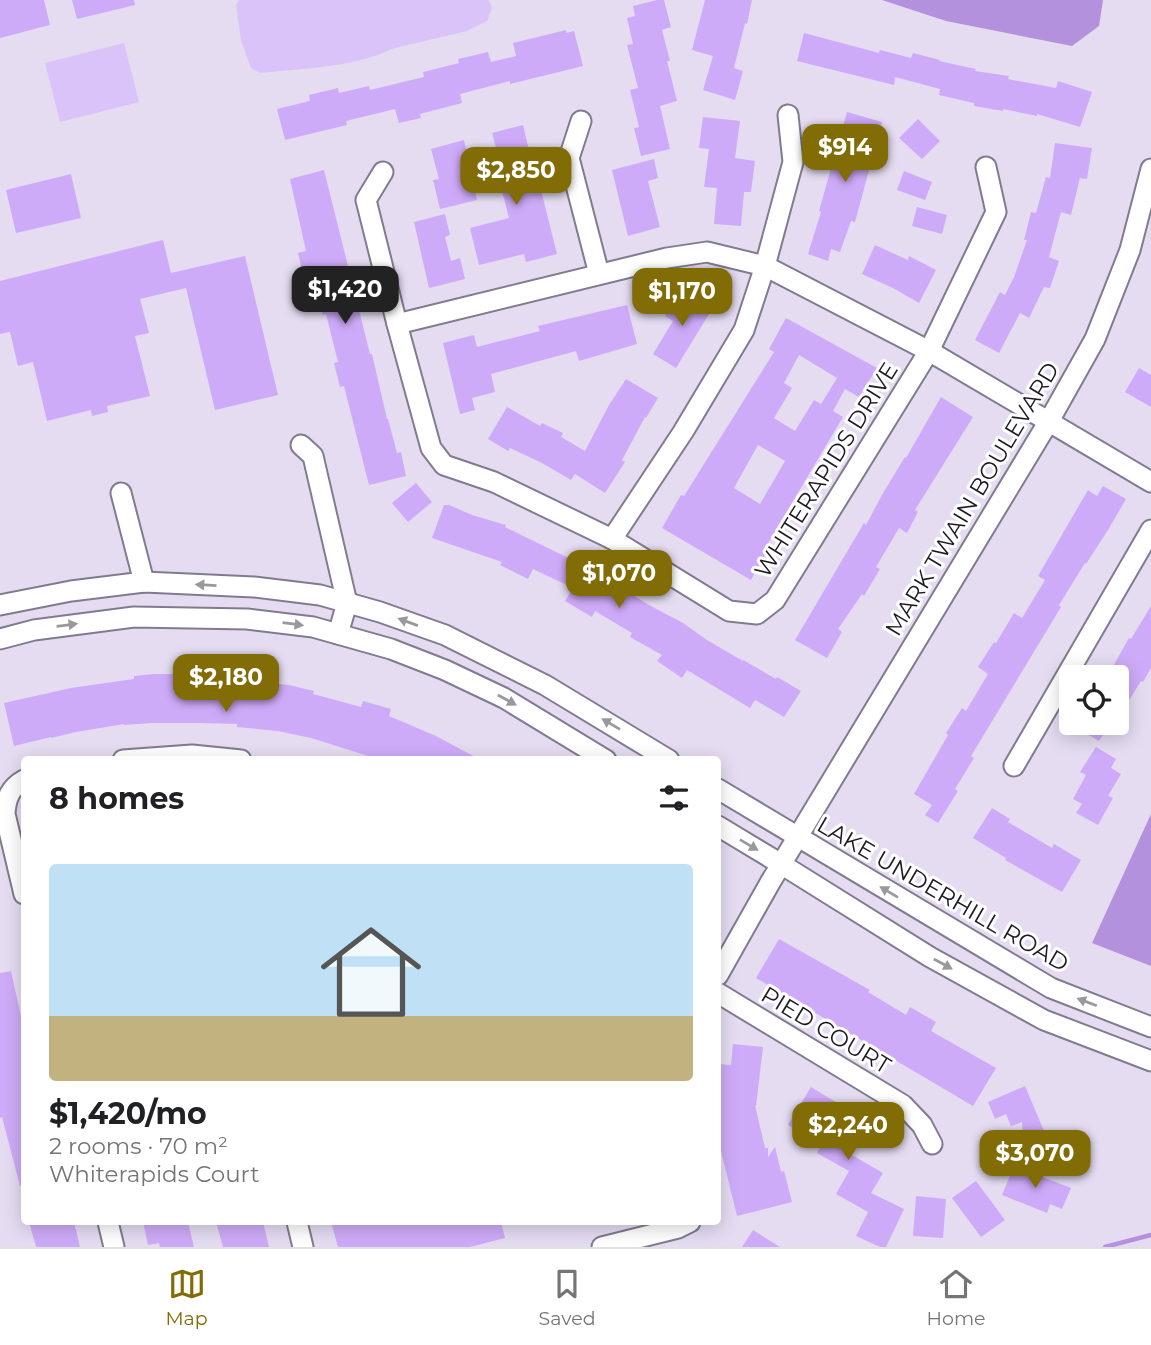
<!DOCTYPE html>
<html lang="en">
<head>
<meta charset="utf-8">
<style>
  body { margin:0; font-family:Montserrat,sans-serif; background:#f2f2f2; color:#202124; height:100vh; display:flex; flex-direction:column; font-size:26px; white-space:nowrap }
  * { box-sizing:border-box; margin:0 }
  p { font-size:23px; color:#757577 }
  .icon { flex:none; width:38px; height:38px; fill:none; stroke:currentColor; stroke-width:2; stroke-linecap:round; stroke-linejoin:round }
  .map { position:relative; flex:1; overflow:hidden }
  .sheet { position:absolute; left:21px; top:756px; width:700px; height:469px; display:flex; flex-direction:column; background:#fff; border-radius:7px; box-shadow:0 4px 18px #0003 }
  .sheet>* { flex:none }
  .tools { position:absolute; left:1059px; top:665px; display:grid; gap:14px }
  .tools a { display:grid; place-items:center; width:70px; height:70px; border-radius:7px; background:#fff; box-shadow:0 4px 18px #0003; font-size:35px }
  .price { position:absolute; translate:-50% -60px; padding:0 16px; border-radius:14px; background:#816c06; color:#fff; font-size:23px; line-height:46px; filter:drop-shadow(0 2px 4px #0008) }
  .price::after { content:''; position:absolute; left:50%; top:42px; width:21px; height:16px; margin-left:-10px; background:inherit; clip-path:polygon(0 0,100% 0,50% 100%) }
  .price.current { background:#222; color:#fff }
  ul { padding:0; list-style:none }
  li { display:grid; align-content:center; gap:14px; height:371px; padding:0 28px }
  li+li { border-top:2px solid #e0e0e0 }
  li span { display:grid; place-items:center; height:217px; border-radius:7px; color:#555 }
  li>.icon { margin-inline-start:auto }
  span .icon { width:126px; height:126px; fill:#fffc; stroke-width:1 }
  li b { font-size:30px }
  h2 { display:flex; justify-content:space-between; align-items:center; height:84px; padding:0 28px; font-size:30px }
  .tabs { display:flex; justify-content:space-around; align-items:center; height:98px; border-top:2px solid #e0e0e0; background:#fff; font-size:19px; color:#757577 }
  .tabs a { display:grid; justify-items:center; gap:4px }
  .tabs .current { color:#816c06 }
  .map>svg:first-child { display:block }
  .green { fill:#dac3f9 }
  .water { fill:#b491dd }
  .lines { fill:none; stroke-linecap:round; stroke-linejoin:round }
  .stream { stroke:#b491dd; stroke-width:4.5 }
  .building { fill:#ceabf8; fill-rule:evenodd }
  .minor-casing { stroke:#827a8e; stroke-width:23 }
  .minor { stroke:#fff; stroke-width:19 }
  .oneway { fill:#99989c }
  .labels { text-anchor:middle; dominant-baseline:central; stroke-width:6; stroke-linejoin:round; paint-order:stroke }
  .street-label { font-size:23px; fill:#1d1a22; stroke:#fff }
</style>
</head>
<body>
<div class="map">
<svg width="1151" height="1247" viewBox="0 0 1151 1247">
  <rect width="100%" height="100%" fill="#e5dcf2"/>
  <g class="green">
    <path d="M239,0H489L492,8L487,21L467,31L391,49C358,67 298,69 260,73L251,68L241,40L236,5Z"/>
    <polygon points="124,43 139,102 60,122 45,63"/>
  </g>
  <g class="water">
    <polygon points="882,0 1103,0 1099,26 1072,46 946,21"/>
    <polygon points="1151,814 1151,966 1092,943"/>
  </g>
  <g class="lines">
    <polyline class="stream" points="1105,1247 1151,1235"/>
  </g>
  <g class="building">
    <polygon points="0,0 44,0 50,25 0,38"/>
    <polygon points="72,0 134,0 135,5 77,19"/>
    <polygon points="657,0 664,0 671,27 662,30 670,61 667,61 677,101 660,106 670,149 641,156 634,128 639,127 630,90 638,88 627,45 633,44 627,18 635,16 633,6"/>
    <polygon points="705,0 752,0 747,24 745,23 734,68 743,71 735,100 703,90 713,56 692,50"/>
    <polygon points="566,30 566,33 574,31 583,66 510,84 510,81 460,94 462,103 420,114 421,118 399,123 395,109 346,121 347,125 285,140 277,109 310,101 309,95 338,88 339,93 369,86 370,90 424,77 423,72 459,63 458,59 488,52 491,62 516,56 513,43"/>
    <polygon points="804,33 879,53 880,50 911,58 913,53 940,60 939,61 976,69 975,71 1009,76 1008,79 1056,88 1058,81 1092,92 1080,127 1037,114 1037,116 1003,109 1003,111 974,106 974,103 939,95 940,89 895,77 894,85 797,61"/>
    <polygon points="847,112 882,122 855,222 851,221 840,252 831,249 828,261 808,254 821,212 819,211"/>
    <polygon points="703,117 740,121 735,158 755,161 751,192 744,192 741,226 714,224 717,188 704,187 709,149 699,148"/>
    <polygon points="918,119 940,141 922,159 899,138"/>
    <polygon points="523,125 529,150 527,150 537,191 541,190 557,254 526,262 524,254 479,265 470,228 509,218 495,164 500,163 492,133"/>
    <polygon points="464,140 477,200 440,209 433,180 439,179 431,149"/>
    <polygon points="1055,143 1092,148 1087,179 1080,178 1071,215 1061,212 1049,257 1059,261 1050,288 1044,287 1029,318 1020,313 999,353 975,340 1000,292 1005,295 1014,277 1027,240 1024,240 1031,212 1036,213 1046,177 1050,178"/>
    <polygon points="654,159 658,178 648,181 660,227 628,236 612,170"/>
    <polygon points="324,170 370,354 372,354 387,419 388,419 397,453 401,452 406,476 369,485 344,386 340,387 334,363 338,362 326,314 323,315 314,280 305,282 298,253 306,251 290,179"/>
    <polygon points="904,171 932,182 925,200 897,190"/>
    <polygon points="71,174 81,218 16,233 6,190"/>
    <polygon points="917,207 947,215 942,234 912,226"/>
    <polygon points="445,214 450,235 445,237 451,261 460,258 465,279 429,288 414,222"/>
    <polygon points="163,240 171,273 245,256 278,395 215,410 186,288 140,299 149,333 135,336 150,396 107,406 108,412 92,416 91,410 47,421 33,362 18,366 10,332 0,334 0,281"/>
    <polygon points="875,245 908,260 909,256 936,270 919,303 893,288 862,274"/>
    <polygon points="680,290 712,309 676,368 653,354 673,321 665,316"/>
    <polygon points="627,305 637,344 579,361 576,351 491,374 495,392 472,398 475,410 460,414 443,343 474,335 477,347 540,331 538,326"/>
    <path d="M786,318L877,368L859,397L845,389L833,411L843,417L767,545L770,546L751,580L662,528L681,495L684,496L774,352L769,349ZM799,355L837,378L821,404L814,400L795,431L774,418L792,388L784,383ZM758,445L785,461L760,504L734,488Z"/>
    <polygon points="1139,368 1151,375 1151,407 1125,392"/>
    <polygon points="626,379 658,398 646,418 645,417 622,460 625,462 605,493 575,474 571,480 542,463 510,448 508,451 488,439 507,407 540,426 542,423 563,433 561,437 585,451 609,405"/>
    <polygon points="941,397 973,417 915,510 918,512 907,533 899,528 876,567 880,569 864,596 862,594 838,629 842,632 827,658 795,640 864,523 866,525 883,493 905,457 906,458"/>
    <polygon points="416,483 432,502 408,522 392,503"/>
    <polygon points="1103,486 1126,499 1108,530 1086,564 1085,563 1059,605 1061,607 971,756 974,758 955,789 958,791 938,823 925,815 932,805 914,794 948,735 946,733 962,708 966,711 988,674 978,667 994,642 996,643 1014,613 1022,618 1045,580 1038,576 1088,490 1097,496"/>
    <polygon points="444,505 449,505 472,515 506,525 505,527 589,568 649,605 683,623 707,640 743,661 743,660 776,679 777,677 801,691 784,717 755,700 750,708 687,670 682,678 657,661 662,655 630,637 632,633 595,611 592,617 565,601 573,588 533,569 528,579 500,565 502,562 432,538"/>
    <polygon points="1151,606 1151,668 1143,682 1141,681 1116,721 1116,677 1107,677 1129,638 1131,639"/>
    <polygon points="154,674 192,674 192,679 248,681 289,685 314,691 313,694 361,707 363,701 391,709 389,716 436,736 481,760 381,760 311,738 278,731 237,727 237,724 200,723 151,723 124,725 124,724 76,732 51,738 51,737 14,746 4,703 71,688 134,679 134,676"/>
    <polygon points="1068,723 1110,723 1099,741"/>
    <polygon points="1096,747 1116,759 1111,768 1121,774 1108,796 1113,798 1098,825 1076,813 1082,804 1073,799 1086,775 1080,772"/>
    <polygon points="992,808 1010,819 1008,822 1052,848 1054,844 1081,860 1062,892 1005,860 1006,858 973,838"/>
    <polygon points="779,939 870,990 868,992 906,1015 910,1007 936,1022 931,1031 996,1068 973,1106 756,978"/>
    <polygon points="11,971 24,1030 24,1185 20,1186 2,1117 0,1118 0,973"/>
    <polygon points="733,1044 763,1047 756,1106 755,1105 765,1148 768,1148 768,1157 775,1147 781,1172 784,1171 792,1202 737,1216 718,1139 718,1064 731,1065"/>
    <polygon points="1025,1086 1044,1131 1067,1130 1070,1161 1025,1165 1022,1122 1011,1126 1006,1114 995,1119 988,1102"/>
    <polygon points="811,1087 839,1104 838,1106 870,1124 852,1155 883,1173 871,1193 904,1209 886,1247 880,1247 856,1236 868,1212 836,1194 849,1171 817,1153 821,1145 788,1125"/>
    <polygon points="1014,1166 1071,1188 1062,1209 1050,1204 1047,1213 1002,1195"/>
    <polygon points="976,1181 1005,1220 981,1237 952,1198"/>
    <polygon points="916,1196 946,1199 943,1238 913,1236"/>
    <polygon points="29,1222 74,1222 80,1247 36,1247"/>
    <polygon points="143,1222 188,1222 194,1247 160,1247 159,1243 148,1245"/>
    <polygon points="216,1222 263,1222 269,1247 223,1247"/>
    <polygon points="331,1222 501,1222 505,1238 470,1247 338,1247"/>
    <polygon points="753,1230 780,1247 742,1247"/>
  </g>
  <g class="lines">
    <defs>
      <g id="minor">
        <polyline points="581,121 569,158 599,274"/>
        <polyline points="383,172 366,200 397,324 431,448 444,465 494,482 612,539 729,611 757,614 775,600 929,351 996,212 986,167"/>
        <polyline points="397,324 667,258 707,252 765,266 929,351 1151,482"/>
        <polyline points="301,445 313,456 347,603 338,634"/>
        <polyline points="121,493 144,582"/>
        <polyline points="612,539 683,432 744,330 765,266 793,162 788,115"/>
        <polyline points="0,605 71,591 144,582 254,587 320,595 380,612 445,635 545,685 669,760"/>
        <polyline points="0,639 34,630 134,617 247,619 313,627 391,649 445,670 504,698 606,760"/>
        <polyline points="123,760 192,755 241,760"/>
        <polyline points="1014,766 1151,530"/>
        <path d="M24,780C10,788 6,798 5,814L24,894"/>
        <polyline points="718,789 1051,988 1151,1027"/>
        <polyline points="718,826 781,864 930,957 1044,1020 1151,1061"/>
        <polyline points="718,975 771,881 1049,421 1095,339 1130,250 1151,169"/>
        <polyline points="718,993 903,1105 922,1125 932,1144"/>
        <polyline points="108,1222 114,1247"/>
        <polyline points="297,1222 303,1247"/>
        <polyline points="602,1247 678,1228 690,1222"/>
      </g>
    </defs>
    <use href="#minor" class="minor-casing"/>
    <use href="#minor" class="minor"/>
  </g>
  <defs><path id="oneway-solid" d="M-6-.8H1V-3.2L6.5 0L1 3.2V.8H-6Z" transform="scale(1.75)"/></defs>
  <g class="oneway">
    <use href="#oneway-solid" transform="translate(206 585) rotate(-177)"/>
    <use href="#oneway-solid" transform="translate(408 622) rotate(-160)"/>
    <use href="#oneway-solid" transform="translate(293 624) rotate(7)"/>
    <use href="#oneway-solid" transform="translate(67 625) rotate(-7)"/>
    <use href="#oneway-solid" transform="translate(507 700) rotate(29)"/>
    <use href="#oneway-solid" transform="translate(611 724) rotate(-149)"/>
    <use href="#oneway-solid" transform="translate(749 845) rotate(31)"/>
    <use href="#oneway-solid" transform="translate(889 892) rotate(-149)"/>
    <use href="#oneway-solid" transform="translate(943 964) rotate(29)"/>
    <use href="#oneway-solid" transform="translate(1087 1002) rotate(-159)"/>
  </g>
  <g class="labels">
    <g class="street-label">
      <text transform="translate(826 470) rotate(-58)">WHITERAPIDS DRIVE</text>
      <text transform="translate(972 499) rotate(-59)">MARK TWAIN BOULEVARD</text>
      <text transform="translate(943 894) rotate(30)">LAKE UNDERHILL ROAD</text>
      <text transform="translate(826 1030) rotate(31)">PIED COURT</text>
    </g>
  </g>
</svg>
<div class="tools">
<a><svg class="icon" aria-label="locate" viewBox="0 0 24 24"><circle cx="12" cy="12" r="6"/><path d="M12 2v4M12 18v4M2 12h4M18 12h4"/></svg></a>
</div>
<b class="price" style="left:845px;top:184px">$914</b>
<b class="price" style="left:516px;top:207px">$2,850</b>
<b class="price current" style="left:345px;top:326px">$1,420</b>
<b class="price" style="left:682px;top:328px">$1,170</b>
<b class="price" style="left:619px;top:610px">$1,070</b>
<b class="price" style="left:226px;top:714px">$2,180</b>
<b class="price" style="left:848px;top:1162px">$2,240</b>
<b class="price" style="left:1035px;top:1190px">$3,070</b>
<section class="sheet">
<h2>8 homes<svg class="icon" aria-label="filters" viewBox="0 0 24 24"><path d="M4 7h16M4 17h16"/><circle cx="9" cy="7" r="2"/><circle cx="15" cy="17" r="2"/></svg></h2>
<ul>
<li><span style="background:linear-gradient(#bfe0f5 70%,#c2b280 0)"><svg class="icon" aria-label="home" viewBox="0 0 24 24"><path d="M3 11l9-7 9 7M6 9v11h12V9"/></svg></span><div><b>$1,420/mo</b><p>2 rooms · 70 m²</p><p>Whiterapids Court</p></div></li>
</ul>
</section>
</div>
<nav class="tabs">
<a class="current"><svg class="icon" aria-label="map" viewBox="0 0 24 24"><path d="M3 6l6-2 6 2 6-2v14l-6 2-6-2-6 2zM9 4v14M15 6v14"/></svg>Map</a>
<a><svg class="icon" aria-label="saved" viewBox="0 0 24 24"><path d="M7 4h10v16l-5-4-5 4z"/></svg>Saved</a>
<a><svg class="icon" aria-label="home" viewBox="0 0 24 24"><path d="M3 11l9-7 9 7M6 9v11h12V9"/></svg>Home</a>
</nav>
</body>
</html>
